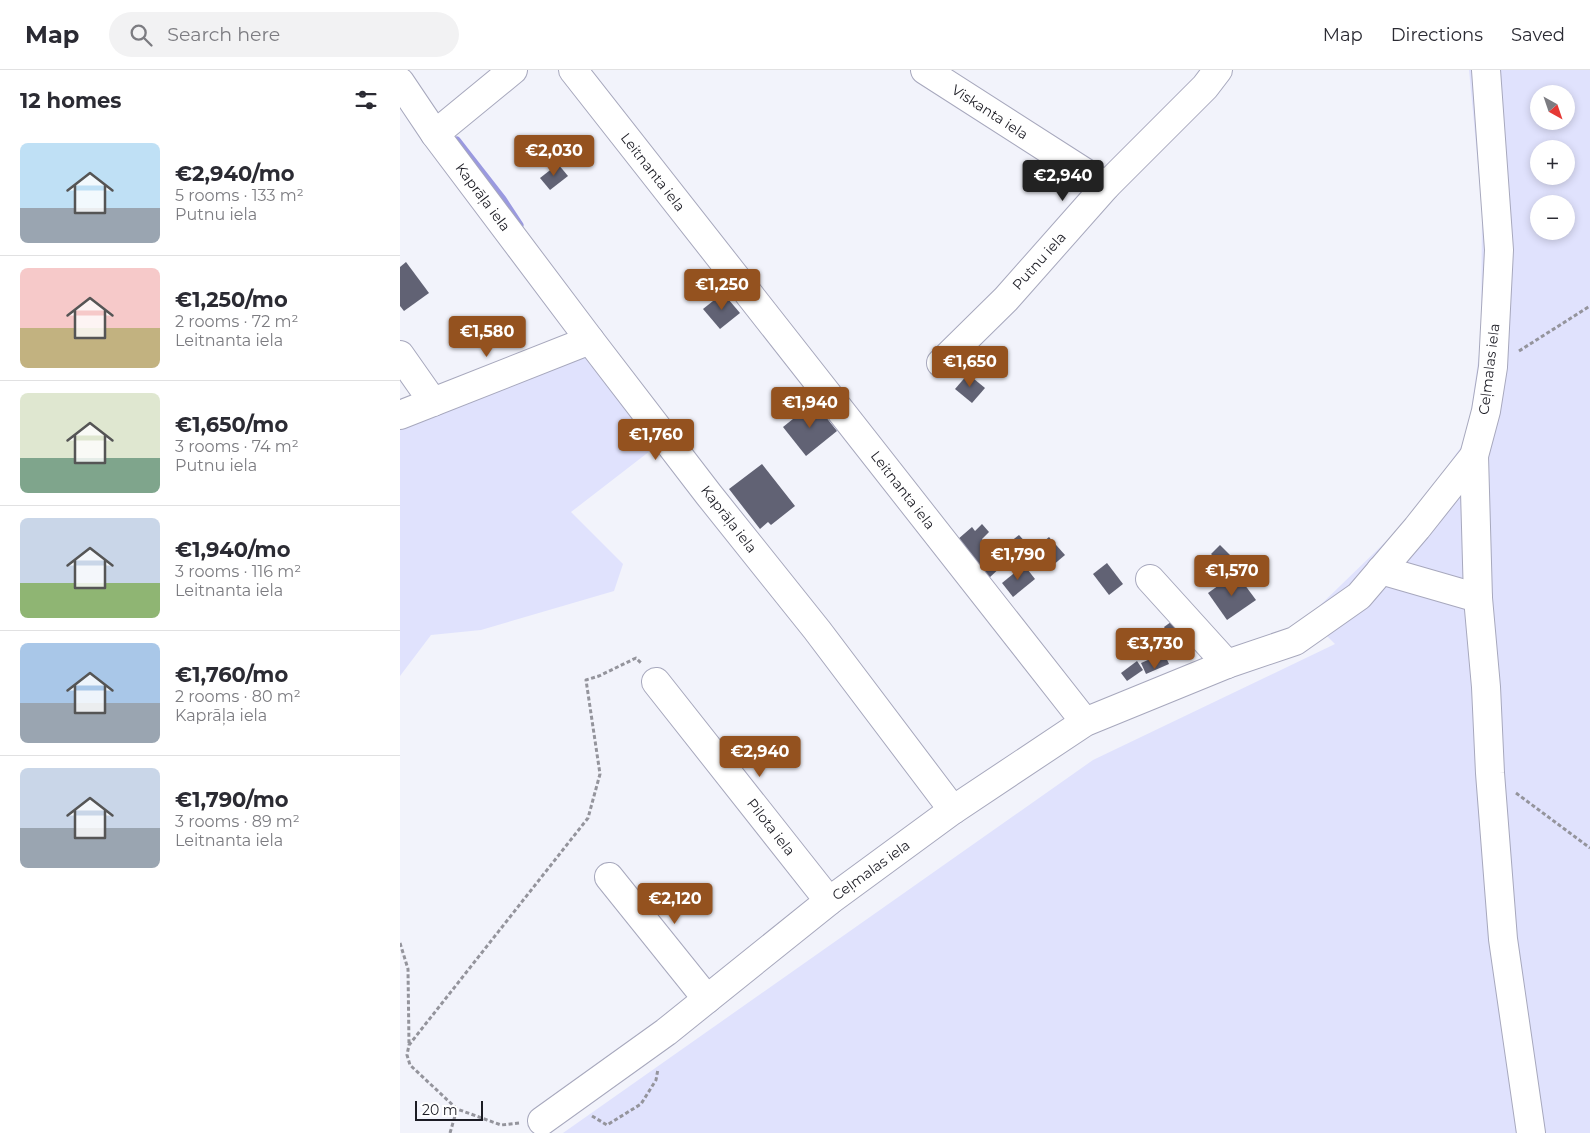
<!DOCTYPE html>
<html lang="en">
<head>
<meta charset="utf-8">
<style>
  body { margin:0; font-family:Montserrat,sans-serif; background:#f2f2f3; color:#2b2b33; height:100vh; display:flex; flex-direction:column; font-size:19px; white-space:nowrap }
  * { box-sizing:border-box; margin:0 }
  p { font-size:16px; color:#7c7c81 }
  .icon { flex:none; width:28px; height:28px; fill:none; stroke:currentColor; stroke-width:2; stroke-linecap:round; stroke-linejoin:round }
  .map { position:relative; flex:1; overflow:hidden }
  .details { display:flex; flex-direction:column; background:#fff; width:400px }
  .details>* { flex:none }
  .needle { width:32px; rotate:140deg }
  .controls { position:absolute; left:1130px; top:15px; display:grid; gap:10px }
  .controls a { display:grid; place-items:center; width:45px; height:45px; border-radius:50%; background:#fff; box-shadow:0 2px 8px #0003; font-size:25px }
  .scale { position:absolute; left:15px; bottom:12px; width:68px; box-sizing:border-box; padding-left:5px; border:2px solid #1c1c24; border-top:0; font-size:14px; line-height:18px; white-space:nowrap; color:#1c1c24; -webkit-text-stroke:4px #fff; paint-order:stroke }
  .price { position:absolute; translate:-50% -42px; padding:0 11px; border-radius:5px; background:#94521f; color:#fff; font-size:16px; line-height:32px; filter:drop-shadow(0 1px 2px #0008) }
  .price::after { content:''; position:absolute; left:50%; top:30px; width:15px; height:11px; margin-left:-8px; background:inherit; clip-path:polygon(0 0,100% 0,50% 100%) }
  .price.selected { background:#222; color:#fff }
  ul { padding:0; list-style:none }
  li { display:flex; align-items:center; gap:15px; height:125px; padding:0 20px }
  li+li { border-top:1px solid #e1e1e2 }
  li span { display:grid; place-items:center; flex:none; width:140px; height:100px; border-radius:8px; color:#555 }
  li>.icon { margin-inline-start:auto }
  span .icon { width:60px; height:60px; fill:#fffc; stroke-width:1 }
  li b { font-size:21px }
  h2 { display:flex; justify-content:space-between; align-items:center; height:60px; padding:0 20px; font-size:21px }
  header { display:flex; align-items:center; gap:30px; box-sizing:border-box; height:70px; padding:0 25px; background:#fff; border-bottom:1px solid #e1e1e2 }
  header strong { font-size:24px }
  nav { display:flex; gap:28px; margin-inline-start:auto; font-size:18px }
  .search { width:350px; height:45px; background:#f2f2f3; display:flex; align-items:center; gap:12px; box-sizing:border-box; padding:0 18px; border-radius:28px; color:#7c7c81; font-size:19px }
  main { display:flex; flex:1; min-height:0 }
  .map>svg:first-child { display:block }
  .green { fill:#e0e2fd; fill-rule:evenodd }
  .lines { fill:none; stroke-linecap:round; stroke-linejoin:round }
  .stream { stroke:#9a99e0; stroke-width:7 }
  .building { fill:#616274 }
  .minor-casing { stroke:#a7a8bd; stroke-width:30 }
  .path { stroke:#94949c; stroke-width:3; stroke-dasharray:4 2.5; stroke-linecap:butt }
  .minor { stroke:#fff; stroke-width:28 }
  .labels { text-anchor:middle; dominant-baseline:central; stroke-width:5; stroke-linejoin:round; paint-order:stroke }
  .street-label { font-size:14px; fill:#1c1c24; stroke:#fff }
</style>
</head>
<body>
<header>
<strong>Map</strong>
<div class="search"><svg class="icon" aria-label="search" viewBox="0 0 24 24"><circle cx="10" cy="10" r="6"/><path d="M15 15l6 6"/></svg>Search here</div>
<nav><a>Map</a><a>Directions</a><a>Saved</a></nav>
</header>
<main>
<section class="details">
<h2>12 homes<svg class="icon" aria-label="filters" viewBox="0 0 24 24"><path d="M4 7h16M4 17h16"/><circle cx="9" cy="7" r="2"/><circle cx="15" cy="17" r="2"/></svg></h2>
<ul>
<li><span style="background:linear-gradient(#bfe0f5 65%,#9aa5b1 0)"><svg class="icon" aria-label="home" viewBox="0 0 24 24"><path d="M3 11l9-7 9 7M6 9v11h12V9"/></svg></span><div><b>€2,940/mo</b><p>5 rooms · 133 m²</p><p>Putnu iela</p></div></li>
<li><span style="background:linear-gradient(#f6c9c9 60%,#c2b280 0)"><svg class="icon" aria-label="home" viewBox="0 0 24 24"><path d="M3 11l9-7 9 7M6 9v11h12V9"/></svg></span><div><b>€1,250/mo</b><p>2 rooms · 72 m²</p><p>Leitnanta iela</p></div></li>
<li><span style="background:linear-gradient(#dfe7d0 65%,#7fa58c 0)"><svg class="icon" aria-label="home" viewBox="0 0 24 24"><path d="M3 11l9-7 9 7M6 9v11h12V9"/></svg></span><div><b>€1,650/mo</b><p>3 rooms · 74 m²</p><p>Putnu iela</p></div></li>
<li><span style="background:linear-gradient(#c9d6e8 65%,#8fb573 0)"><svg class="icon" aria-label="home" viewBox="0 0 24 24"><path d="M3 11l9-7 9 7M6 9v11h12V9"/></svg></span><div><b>€1,940/mo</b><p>3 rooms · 116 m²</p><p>Leitnanta iela</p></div></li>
<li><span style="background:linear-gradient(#a9c7e8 60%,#9aa5b1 0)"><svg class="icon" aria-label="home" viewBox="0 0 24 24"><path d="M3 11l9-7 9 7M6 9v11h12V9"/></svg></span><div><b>€1,760/mo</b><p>2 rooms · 80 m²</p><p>Kaprāļa iela</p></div></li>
<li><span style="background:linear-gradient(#c9d6e8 60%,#9aa5b1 0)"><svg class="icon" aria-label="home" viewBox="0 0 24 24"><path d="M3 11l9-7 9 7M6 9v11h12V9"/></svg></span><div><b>€1,790/mo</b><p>3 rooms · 89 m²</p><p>Leitnanta iela</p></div></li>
</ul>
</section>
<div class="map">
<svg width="1190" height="1063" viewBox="0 0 1190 1063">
  <rect width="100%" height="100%" fill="#f2f3fb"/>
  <g class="green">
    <path d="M1069,0H1190V1063H163L693,690L935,574L908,547L1006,452L1067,369L1081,270L1082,138ZM1139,24H1166V51H1139ZM1139,79H1166V106H1139ZM1139,134H1166V161H1139Z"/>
    <polygon points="187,283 259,374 171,442 223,494 214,521 81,560 31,565 0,606 0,359"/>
  </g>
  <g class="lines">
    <polyline class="stream" points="57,70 103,129 120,155"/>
  </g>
  <g class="building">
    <polygon points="158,94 168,106 150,120 140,108"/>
    <polygon points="6,192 29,223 4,241 0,236 0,197"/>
    <polygon points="323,223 340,243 320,259 303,239"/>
    <polygon points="568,304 585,318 572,333 555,319"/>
    <polygon points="414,332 437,361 406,386 383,357"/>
    <polygon points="362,394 395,436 371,455 368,452 360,459 329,419"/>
    <polygon points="582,454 589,462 582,469 603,495 589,508 557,470 572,457 575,461"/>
    <polygon points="619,465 628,475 609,490 601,479"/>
    <polygon points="649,467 665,485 652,496 637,477"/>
    <polygon points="820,475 835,490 826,499 811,484"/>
    <polygon points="707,493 723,514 709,525 693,504"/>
    <polygon points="624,495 635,509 613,527 602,513"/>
    <polygon points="836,503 856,530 827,550 808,523"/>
    <polygon points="775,549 788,570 776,577 764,557"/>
    <polygon points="764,583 769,594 746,604 741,593"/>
    <polygon points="737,591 743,600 727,611 721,603"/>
  </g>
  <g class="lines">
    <defs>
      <g id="minor">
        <polyline points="173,0 685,652"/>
        <polyline points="525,0 706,116"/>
        <polyline points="0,12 35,64 190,270 309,425 417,560 553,740"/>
        <polyline points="35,64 113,0"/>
        <polyline points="0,285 33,332"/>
        <polyline points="541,293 606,229 706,116 805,17 818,0"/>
        <polyline points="0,345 190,270"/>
        <polyline points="1074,386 1078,528 1086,617 1090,703 1103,869 1131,1063"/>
        <polyline points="981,500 1078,528"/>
        <polyline points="750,509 827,594"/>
        <polyline points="256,612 429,831"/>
        <polyline points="209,807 307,929"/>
        <polyline points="142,1051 266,962 429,831 553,740 685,652 827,594 895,571 959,526 1017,458 1074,386 1086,341 1093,297 1099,180 1086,0"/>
      </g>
    </defs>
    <use href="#minor" class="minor-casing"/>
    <g class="path">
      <polyline points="1119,281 1190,236"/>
      <polyline points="1116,723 1190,778"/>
      <polyline points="0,873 8,899 9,975"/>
      <polyline points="192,1046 207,1055 241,1034 256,1010 258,999"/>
      <polyline points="119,1053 101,1055 57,1039 10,995 7,985 9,975 188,748 200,704 186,610 199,606 236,588 241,593"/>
      <polyline points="50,1063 57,1039"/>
    </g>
    <use href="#minor" class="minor"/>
  </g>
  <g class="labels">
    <g class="street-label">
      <text transform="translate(590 42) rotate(33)">Viskanta iela</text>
      <text transform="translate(253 102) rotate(52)">Leitnanta iela</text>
      <text transform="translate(83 127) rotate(53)">Kaprāļa iela</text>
      <text transform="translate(639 191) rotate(-48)">Putnu iela</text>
      <text transform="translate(1089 299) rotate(-83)">Ceļmalas iela</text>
      <text transform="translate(503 420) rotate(52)">Leitnanta iela</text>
      <text transform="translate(329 449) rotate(52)">Kaprāļa iela</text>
      <text transform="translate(371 757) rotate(52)">Pilota iela</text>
      <text transform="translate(471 800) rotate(-36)">Ceļmalas iela</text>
    </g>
  </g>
</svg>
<div class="controls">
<a><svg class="needle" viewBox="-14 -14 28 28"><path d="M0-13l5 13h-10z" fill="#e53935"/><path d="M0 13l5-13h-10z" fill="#7c7c81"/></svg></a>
<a>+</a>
<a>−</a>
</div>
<div class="scale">20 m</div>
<b class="price" style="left:154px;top:107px">€2,030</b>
<b class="price selected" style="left:663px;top:132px">€2,940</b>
<b class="price" style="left:322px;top:241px">€1,250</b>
<b class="price" style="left:87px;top:288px">€1,580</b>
<b class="price" style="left:570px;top:318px">€1,650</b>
<b class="price" style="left:410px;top:359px">€1,940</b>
<b class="price" style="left:256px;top:391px">€1,760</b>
<b class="price" style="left:618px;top:511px">€1,790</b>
<b class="price" style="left:832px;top:527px">€1,570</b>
<b class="price" style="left:755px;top:600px">€3,730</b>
<b class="price" style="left:360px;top:708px">€2,940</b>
<b class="price" style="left:275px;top:855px">€2,120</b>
</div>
</main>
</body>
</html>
